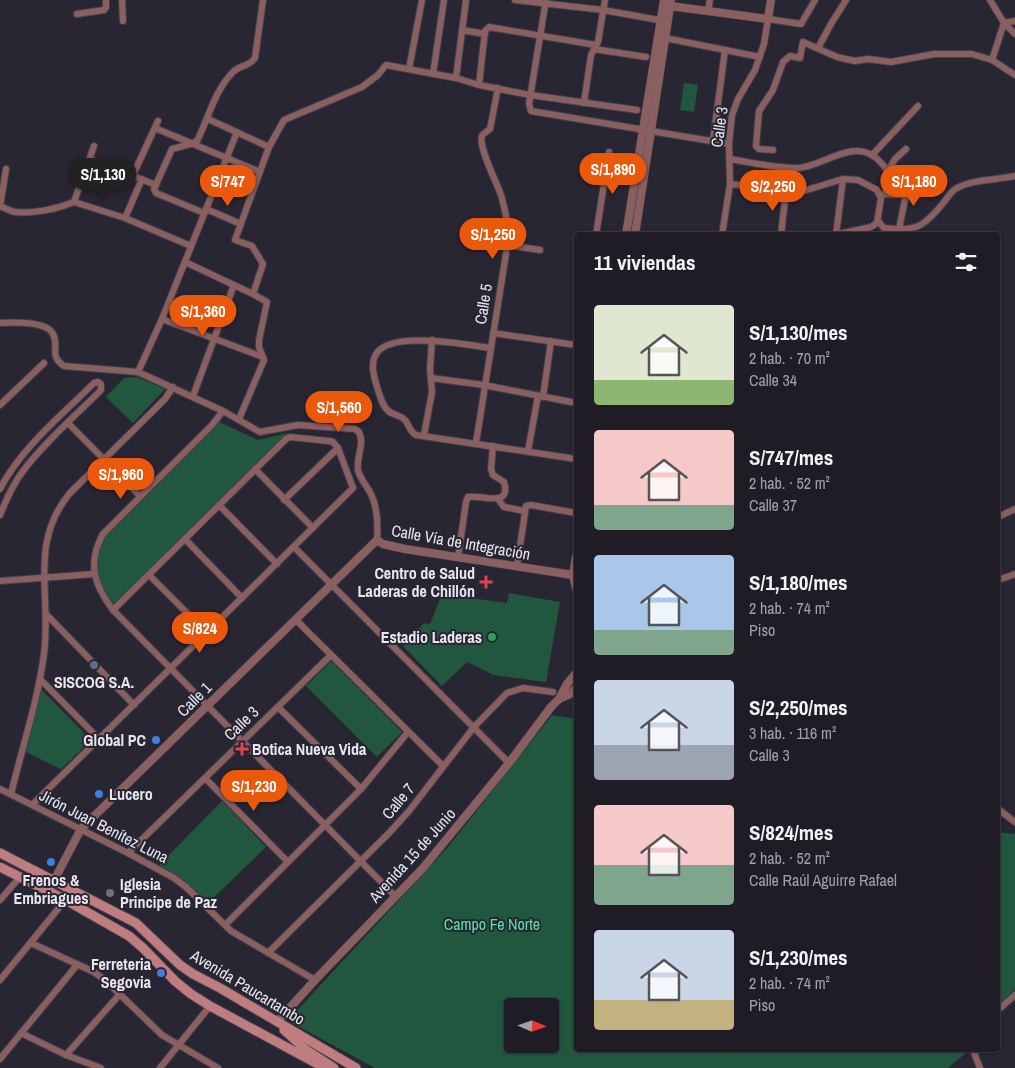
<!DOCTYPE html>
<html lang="es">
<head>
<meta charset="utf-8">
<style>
  body { margin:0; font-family:"Archivo Narrow",sans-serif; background:#27252e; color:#f1f3f6; height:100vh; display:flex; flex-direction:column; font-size:19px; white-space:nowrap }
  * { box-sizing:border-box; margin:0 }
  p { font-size:16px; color:#a1a1a7 }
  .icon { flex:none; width:28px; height:28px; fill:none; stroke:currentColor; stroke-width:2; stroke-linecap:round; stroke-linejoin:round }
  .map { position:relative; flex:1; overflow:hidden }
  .details { position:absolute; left:574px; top:232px; width:426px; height:820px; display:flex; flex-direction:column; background:#1f1c26; border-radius:5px; box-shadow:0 1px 4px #0004,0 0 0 1px #3c3a43 }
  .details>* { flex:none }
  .needle { width:32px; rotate:92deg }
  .tools { position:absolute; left:504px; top:998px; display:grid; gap:10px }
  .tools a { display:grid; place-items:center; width:55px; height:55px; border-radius:5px; background:#1f1c26; box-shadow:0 1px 4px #0004,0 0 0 1px #3c3a43; font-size:25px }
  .price { position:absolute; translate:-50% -42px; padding:0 11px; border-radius:18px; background:#ea580c; color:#fff; font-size:16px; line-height:32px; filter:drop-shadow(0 1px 2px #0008) }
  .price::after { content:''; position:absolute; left:50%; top:30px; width:15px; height:11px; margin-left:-8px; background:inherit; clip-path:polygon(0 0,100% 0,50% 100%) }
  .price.selected { background:#222; color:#fff }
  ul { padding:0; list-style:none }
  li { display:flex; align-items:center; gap:15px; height:125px; padding:0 20px }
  li span { display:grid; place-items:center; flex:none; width:140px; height:100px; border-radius:5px; color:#555 }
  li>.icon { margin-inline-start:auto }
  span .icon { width:60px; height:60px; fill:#fffc; stroke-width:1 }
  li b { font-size:21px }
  h2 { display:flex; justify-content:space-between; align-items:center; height:60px; padding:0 20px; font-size:21px }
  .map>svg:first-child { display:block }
  .green { fill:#21573f; fill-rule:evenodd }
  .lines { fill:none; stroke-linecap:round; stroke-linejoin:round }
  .minor-casing { stroke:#44414d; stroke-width:8 }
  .tertiary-casing { stroke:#44414d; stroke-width:9 }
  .secondary-casing { stroke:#44414d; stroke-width:11 }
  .minor { stroke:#8a5f60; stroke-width:6 }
  .tertiary { stroke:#8a5f60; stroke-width:8 }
  .secondary { stroke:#c07d80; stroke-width:9 }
  .health-dot { fill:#e0444e; stroke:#292633; stroke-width:2 }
  .leisure-dot { fill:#2e9e5b; stroke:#292633; stroke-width:2 }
  .service-dot { fill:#5c6f8a; stroke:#292633; stroke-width:2 }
  .shop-dot { fill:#3f7fe0; stroke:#292633; stroke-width:2 }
  .worship-dot { fill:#6b7280; stroke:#292633; stroke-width:2 }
  .labels { text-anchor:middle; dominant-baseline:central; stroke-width:4; stroke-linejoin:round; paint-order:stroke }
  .street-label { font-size:16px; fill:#e8e7ef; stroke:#292633 }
  .poi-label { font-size:16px; font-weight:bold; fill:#e8e7ef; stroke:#292633; text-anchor:end }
  .park-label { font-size:16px; fill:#55e5a6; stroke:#292633 }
</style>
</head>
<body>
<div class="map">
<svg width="1015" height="1068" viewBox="0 0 1015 1068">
  <rect width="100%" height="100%" fill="#292633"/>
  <g class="green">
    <polygon points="684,83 698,85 694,112 680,110"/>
    <polygon points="137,377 165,389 133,423 106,397 124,378"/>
    <path d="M219,422L258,440L288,433L117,602L113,603C108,599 106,595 104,590C92,569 97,553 107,532Z"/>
    <polygon points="509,593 560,602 546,682 494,675 467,662 442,686 403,646 424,623 430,624 442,594 507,603"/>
    <polygon points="331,661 402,732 377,757 306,686"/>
    <polygon points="41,689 91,740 61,769 26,752"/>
    <path d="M552,715L576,719V1050L968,1051L948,1068H375L292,1023L291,1017L448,847ZM512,1006H550V1044H512Z"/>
    <polygon points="222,801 266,847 207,904 172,873 159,865"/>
    <polygon points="998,832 1015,834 1015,989 998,1005"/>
  </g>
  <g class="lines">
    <defs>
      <g id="minor">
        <polyline points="122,0 123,21"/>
        <polyline points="515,0 603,10 664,21"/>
        <polyline points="546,0 529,104 531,111 729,144"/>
        <polyline points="990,0 1004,23 1015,34"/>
        <polyline points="708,11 710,0"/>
        <polyline points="77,14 104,10 106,7 106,0"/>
        <polyline points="1004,23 1015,21"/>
        <polyline points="462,30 485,34"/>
        <polyline points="665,38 760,57"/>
        <polyline points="818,48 831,24 846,0"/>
        <polyline points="594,49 646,57"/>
        <polyline points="992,60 1004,23"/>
        <polyline points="409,69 422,0"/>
        <polyline points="433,74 444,0"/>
        <polyline points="456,78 466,0"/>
        <polyline points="479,85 485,31 489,27 596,45"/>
        <polyline points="584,103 591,55 598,42 605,0"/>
        <polyline points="208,119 269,147"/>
        <polyline points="155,128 260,172"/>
        <polyline points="713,141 725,50"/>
        <polyline points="773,150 759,149 756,146 759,111 773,90 783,62 790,56 800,58 803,42 837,57 855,61 868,59 891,62 934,54 972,54 992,60 1015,75"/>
        <polyline points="872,155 918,106"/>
        <polyline points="90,159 156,185"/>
        <path d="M729,159C750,162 778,169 798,168C822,167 851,139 875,157C880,161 884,166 888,171L895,159L906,149"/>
        <polyline points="133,175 158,121"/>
        <polyline points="730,184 800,192 843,179 858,180 877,190 881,198 877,223 871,227 834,235"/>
        <polyline points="879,194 906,195"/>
        <polyline points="74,202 125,218 191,246"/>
        <polyline points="74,202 94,146"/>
        <path d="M0,206C5,208 10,211 15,212C33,214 57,209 74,202"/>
        <polyline points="0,207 6,169"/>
        <polyline points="206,209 241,224"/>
        <path d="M204,213L156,193L154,189L172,149L191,144L197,141C208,119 215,90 233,72C241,64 247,68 255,58L263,0"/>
        <polyline points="125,218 142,179"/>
        <path d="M878,221L884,228C916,232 924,227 944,202C948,197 951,191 957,188C974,179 997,180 1015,176"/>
        <polyline points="899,229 909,180"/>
        <polyline points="596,235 609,152"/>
        <polyline points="722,235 730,184 729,144 732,115 738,99 755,70 764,44 768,19 801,24 815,0"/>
        <polyline points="781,235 786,191"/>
        <polyline points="836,235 843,179"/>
        <polyline points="507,245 540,250"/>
        <polyline points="185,262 253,294 267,302 259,340 259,347 264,360 239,419"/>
        <polyline points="253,294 263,264 252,246 235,240 269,147 284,120 362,87 378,75 386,65 456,78 479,85 530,95 637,110"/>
        <polyline points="162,319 263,357"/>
        <path d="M0,323C12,322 47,321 53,334C60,347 48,355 64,366L138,372L223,411L260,432L298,425L355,429L359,432C365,444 356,457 358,470C360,479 367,486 371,494C378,508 378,525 377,540"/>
        <polyline points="493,333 576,345"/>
        <path d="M490,348C467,345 387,329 375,356C370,366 375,380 378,390C381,399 383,408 391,413C396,415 401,416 405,420C409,425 410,432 416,435L576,459"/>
        <polyline points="138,372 162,319 237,132"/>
        <polyline points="431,378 484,385 576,403"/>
        <polyline points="193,396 234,285"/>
        <polyline points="543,397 551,341"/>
        <polyline points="0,405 44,363"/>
        <path d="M223,411L212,425L103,534C87,563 94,585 113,610L395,896"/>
        <polyline points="68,423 140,496"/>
        <polyline points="424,435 432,392 430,369 432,340"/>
        <path d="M476,443L508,241C509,225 505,209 501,195C497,183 478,147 482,136C483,133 487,132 490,129L498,88"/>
        <polyline points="528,451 538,396"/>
        <polyline points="255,469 313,528"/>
        <path d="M0,489C21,448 62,415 94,383L98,382L101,384V390C75,416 45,442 23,471C13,484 6,500 0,515"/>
        <polyline points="498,499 504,507 525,511"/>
        <polyline points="284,500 338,448"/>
        <polyline points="219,505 277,564"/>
        <polyline points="998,517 1015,509"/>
        <polyline points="185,539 242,598"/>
        <polyline points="294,547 509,763"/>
        <path d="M458,557L466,502L468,497C480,494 512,509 504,482L493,475L491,469L493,446"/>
        <polyline points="517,566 526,506 531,505 576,513"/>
        <polyline points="149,575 207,633"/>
        <polyline points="998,580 1015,574"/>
        <polyline points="0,581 94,574"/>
        <polyline points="47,615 134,705"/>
        <polyline points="295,619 443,766"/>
        <polyline points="40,679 99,739"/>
        <polyline points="278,707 361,789"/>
        <polyline points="205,778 288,862"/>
        <polyline points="0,789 128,853 174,878 186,887 231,931 315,980"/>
        <path d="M11,794C22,748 38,700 44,654C52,596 28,543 70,493L165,399L173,387"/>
        <polyline points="32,805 353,488 338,448 333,442 329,441 290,437 286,439 113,610"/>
        <polyline points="998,809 1015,822"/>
        <polyline points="128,853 331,655"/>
        <polyline points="0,900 20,877"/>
        <polyline points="225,925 361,789 408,732"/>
        <polyline points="31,943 94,972 105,980 162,1035 218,1068"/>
        <polyline points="268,953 390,832 409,811 474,727 507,693 523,688 553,692"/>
        <polyline points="0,980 58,909 64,899 68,886"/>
        <polyline points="998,1010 1015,995"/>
        <polyline points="21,1033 66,1055 101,1068"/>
        <polyline points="973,1050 980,1068"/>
        <polyline points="66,1055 120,994"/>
        <polyline points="0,1059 77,965"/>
        <polyline points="160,1068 210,1006"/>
      </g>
      <g id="tertiary">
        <polyline points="670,6 768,19 771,0"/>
        <polyline points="626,235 664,0"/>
        <polyline points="635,235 671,0"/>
        <polyline points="576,557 573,575 576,588"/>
        <polyline points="559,699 567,684 576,673"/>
        <polyline points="48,892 81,829 377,540 383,544 405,549 573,575 576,574"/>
        <polyline points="277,1022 315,980 423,868 509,763 551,707 559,699 570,694 576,688"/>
      </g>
      <g id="secondary">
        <polyline points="0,853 136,923 180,965 193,974 220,988 356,1068"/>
        <polyline points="0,867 64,899 129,936 143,948 175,981 191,994 210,1006 325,1068"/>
        <polyline points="284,1030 305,1049 334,1068"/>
      </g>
    </defs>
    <use href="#minor" class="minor-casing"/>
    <use href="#tertiary" class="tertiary-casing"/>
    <use href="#secondary" class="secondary-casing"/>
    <use href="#minor" class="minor"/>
    <use href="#tertiary" class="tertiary"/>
    <use href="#secondary" class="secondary"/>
  </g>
  <g class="health-dot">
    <path d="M483.5 574.5h5v5h5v5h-5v5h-5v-5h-5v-5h5z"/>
    <path d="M239.5 741.5h5v5h5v5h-5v5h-5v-5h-5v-5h5z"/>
  </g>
  <circle class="leisure-dot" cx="492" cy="637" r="5"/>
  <circle class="service-dot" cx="94" cy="665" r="5"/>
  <g class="shop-dot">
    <circle cx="156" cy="740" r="5"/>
    <circle cx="99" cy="794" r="5"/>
    <circle cx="51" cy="862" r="5"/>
    <circle cx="161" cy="973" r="5"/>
  </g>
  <circle class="worship-dot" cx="110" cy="893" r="5"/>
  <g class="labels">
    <g class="street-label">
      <text transform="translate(719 127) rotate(-82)">Calle 3</text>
      <text transform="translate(483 304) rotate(-81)">Calle 5</text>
      <text transform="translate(461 542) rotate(10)">Calle Vía de Integración</text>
      <text transform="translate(194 699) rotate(-45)">Calle 1</text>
      <text transform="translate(241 723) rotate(-44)">Calle 3</text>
      <text transform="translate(398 801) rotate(-50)">Calle 7</text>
      <text transform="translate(104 826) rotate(27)">Jirón Juan Benítez Luna</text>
      <text transform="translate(412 855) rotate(-48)">Avenida 15 de Junio</text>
      <text transform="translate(248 987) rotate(31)">Avenida Paucartambo</text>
    </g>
    <g class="poi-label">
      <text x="475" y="573">Centro de Salud<tspan x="475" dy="18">Laderas de Chillón</tspan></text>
      <text x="482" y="637">Estadio Laderas</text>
      <text x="94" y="682" text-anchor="middle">SISCOG S.A.</text>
      <text x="146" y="740">Global PC</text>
      <text x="252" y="749" text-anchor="start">Botica Nueva Vida</text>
      <text x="109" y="794" text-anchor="start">Lucero</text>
      <text x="51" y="880" text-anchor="middle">Frenos &amp;<tspan x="51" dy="18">Embriagues</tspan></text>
      <text x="120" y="884" text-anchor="start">Iglesia<tspan x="120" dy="18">Principe de Paz</tspan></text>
      <text x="151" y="964">Ferreteria<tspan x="151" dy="18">Segovia</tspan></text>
    </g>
    <g class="park-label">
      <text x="492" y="924">Campo Fe Norte</text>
    </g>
  </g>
</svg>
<div class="tools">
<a><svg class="needle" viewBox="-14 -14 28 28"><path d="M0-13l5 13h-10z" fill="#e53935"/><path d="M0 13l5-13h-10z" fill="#a1a1a7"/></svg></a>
</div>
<b class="price" style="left:613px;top:195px">S/1,890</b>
<b class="price selected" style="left:103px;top:200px">S/1,130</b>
<b class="price" style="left:228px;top:207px">S/747</b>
<b class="price" style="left:914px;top:207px">S/1,180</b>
<b class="price" style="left:773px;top:212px">S/2,250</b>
<b class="price" style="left:493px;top:260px">S/1,250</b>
<b class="price" style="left:203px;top:337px">S/1,360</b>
<b class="price" style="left:339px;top:433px">S/1,560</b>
<b class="price" style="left:121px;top:500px">S/1,960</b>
<b class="price" style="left:200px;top:654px">S/824</b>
<b class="price" style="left:254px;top:812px">S/1,230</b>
<section class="details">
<h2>11 viviendas<svg class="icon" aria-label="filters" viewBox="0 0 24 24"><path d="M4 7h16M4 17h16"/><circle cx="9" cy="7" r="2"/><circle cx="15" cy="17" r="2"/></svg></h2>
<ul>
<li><span style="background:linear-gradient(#dfe7d0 75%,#8fb573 0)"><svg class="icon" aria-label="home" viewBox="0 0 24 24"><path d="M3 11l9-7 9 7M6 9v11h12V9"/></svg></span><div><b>S/1,130/mes</b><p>2 hab. · 70 m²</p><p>Calle 34</p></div></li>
<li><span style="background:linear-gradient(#f6c9c9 75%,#7fa58c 0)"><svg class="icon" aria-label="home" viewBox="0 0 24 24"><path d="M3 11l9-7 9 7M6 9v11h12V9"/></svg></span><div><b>S/747/mes</b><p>2 hab. · 52 m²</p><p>Calle 37</p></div></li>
<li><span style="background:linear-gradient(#a9c7e8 75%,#7fa58c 0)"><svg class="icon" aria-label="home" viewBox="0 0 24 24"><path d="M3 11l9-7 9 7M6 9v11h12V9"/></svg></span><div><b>S/1,180/mes</b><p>2 hab. · 74 m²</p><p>Piso</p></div></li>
<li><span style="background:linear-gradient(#c9d6e8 65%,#9aa5b1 0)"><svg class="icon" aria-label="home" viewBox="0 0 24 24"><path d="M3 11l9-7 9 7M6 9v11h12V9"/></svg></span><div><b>S/2,250/mes</b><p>3 hab. · 116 m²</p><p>Calle 3</p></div></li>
<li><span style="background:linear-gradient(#f6c9c9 60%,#7fa58c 0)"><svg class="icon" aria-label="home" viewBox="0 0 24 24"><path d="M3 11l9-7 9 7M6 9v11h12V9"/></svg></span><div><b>S/824/mes</b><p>2 hab. · 52 m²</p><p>Calle Raúl Aguirre Rafael</p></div></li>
<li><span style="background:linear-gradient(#c9d6e8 70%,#c2b280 0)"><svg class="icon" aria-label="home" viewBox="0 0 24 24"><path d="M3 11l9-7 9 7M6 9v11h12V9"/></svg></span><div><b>S/1,230/mes</b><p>2 hab. · 74 m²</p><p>Piso</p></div></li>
</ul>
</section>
</div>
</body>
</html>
